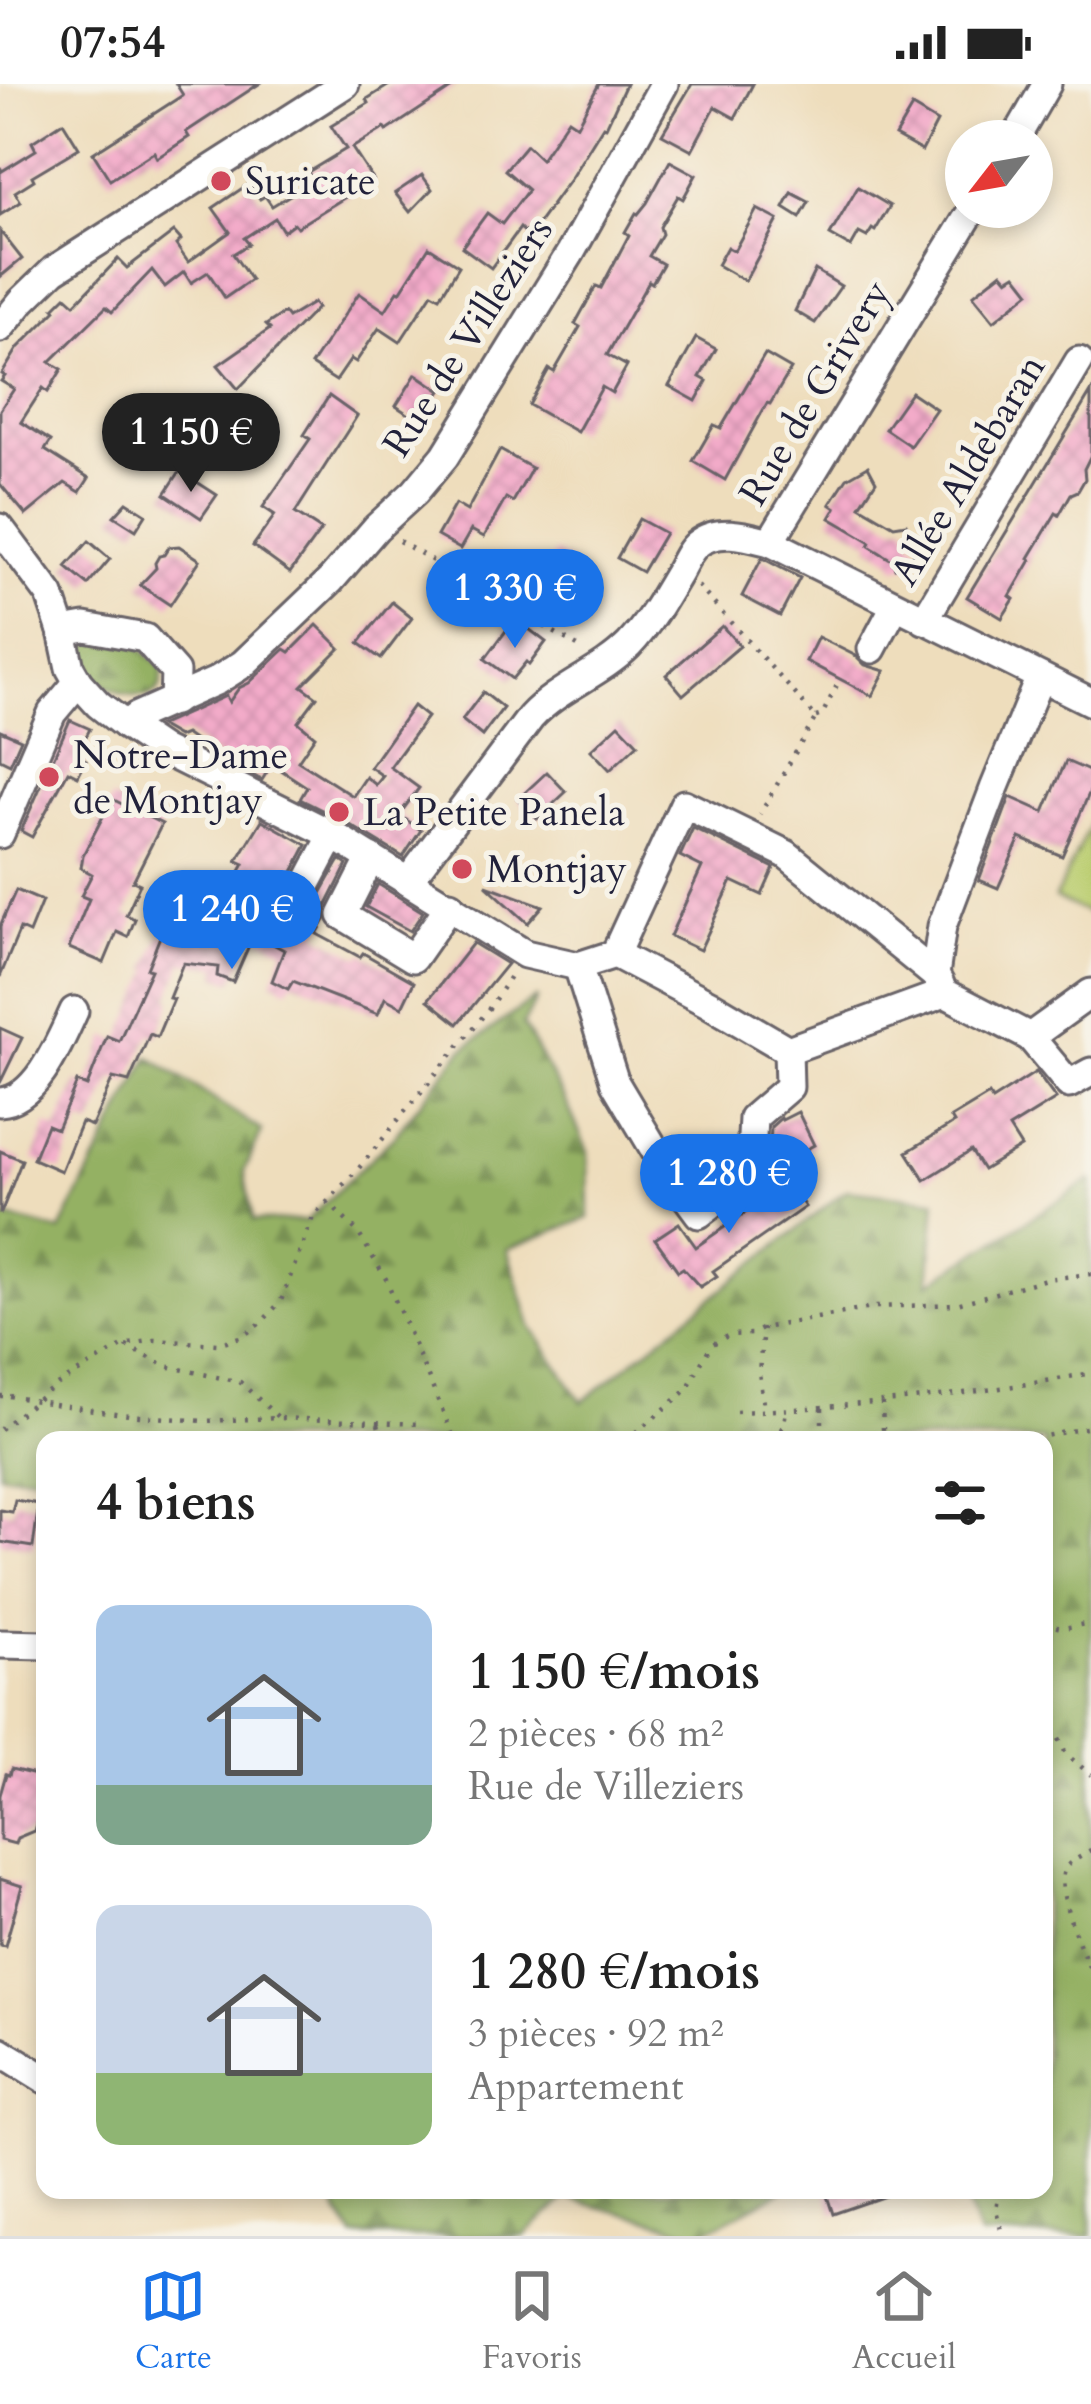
<!DOCTYPE html>
<html lang="fr">
<head>
<meta charset="utf-8">
<style>
  body { margin:0; font-family:Cardo,serif; background:#f6f6f6; color:#222; height:100vh; display:flex; flex-direction:column; font-size:45px; white-space:nowrap }
  * { box-sizing:border-box; margin:0 }
  p { font-size:39px; color:#767676 }
  .icon { flex:none; width:66px; height:66px; fill:none; stroke:currentColor; stroke-width:2; stroke-linecap:round; stroke-linejoin:round }
  .map { position:relative; flex:1; overflow:hidden }
  .panel { position:absolute; left:36px; top:1347px; width:1017px; height:768px; display:flex; flex-direction:column; background:#fff; border-radius:24px; box-shadow:0 6px 18px #0003 }
  .panel>* { flex:none }
  .needle { width:78px; rotate:239deg }
  .fabs { position:absolute; left:945px; top:36px; display:grid; gap:24px }
  .fabs a { display:grid; place-items:center; width:108px; height:108px; border-radius:50%; background:#fff; box-shadow:0 6px 18px #0003; font-size:60px }
  .price { position:absolute; translate:-50% -102px; padding:0 27px; border-radius:42px; background:#1a73e8; color:#fff; font-size:39px; line-height:78px; filter:drop-shadow(0 3px 6px #0008) }
  .price::after { content:''; position:absolute; left:50%; top:72px; width:36px; height:27px; margin-left:-18px; background:inherit; clip-path:polygon(0 0,100% 0,50% 100%) }
  .price.on { background:#222; color:#fff }
  ul { padding:0; list-style:none }
  li { display:flex; align-items:center; gap:36px; height:300px; padding:0 60px }
  li span { display:grid; place-items:center; flex:none; width:336px; height:240px; border-radius:24px; color:#555 }
  li>.icon { margin-inline-start:auto }
  span .icon { width:144px; height:144px; fill:#fffc; stroke-width:1 }
  li b { font-size:51px }
  h2 { display:flex; justify-content:space-between; align-items:center; height:144px; padding:0 60px; font-size:51px }
  .status { display:flex; justify-content:space-between; align-items:center; height:84px; padding:0 60px; background:#fff; direction:ltr }
  .status svg { height:33px; fill:currentColor }
  .tab-bar { display:flex; justify-content:space-around; align-items:center; height:168px; border-top:3px solid #e0e0e0; background:#fff; font-size:33px; color:#767676 }
  .tab-bar a { display:grid; justify-items:center; gap:6px }
  .tab-bar .on { color:#1a73e8 }
  .map>svg:first-child { display:block }
  .grass { fill:#bbce71; stroke:#6e7856; stroke-width:3 }
  .forest { fill:url(#forest-firs); stroke:#5b6a4f; stroke-width:3 }
  .building { fill:url(#building-cross-hatch) }
  .lines { fill:none; stroke-linecap:round; stroke-linejoin:round }
  .minor-casing { stroke:#696368; stroke-width:33 }
  .path { stroke:#696368; stroke-width:4.5; stroke-dasharray:3 9; stroke-linecap:butt }
  .minor { stroke:#fff; stroke-width:27 }
  .path-bridge { stroke:#696368; stroke-width:4.5; stroke-dasharray:3 9; stroke-linecap:butt }
  .poi-dot { fill:#d1495b; stroke:#f7f3e8; stroke-width:4.5 }
  .labels { text-anchor:middle; dominant-baseline:central; stroke-width:10; stroke-linejoin:round; paint-order:stroke }
  .poi-label { font-size:39px; fill:#22223b; stroke:#f7f3e8; text-anchor:start }
  .street-label { font-size:39px; fill:#22223b; stroke:#f7f3e8 }
</style>
</head>
<body>
<div class="status"><b>07:54</b><svg viewBox="0 0 49 12"><path d="M0 12V9h3v3zM5 12V6h3v6zM10 12V3h3v9zM15 12V0h3v12zM26 1h20v11H26zM47 4h2v5h-2z"/></svg></div>
<div class="map">
<svg width="1091" height="2152" viewBox="0 0 1091 2152">
  <defs>
    <pattern id="forest-firs" width="22" height="20" patternUnits="userSpaceOnUse" patternTransform="scale(3)"><rect width="22" height="20" fill="#94b163"/><path d="M5 1l3.5 6h-7zM16 11l3.5 6h-7z" fill="#789053"/></pattern>
    <pattern id="building-cross-hatch" width="8" height="8" patternUnits="userSpaceOnUse" patternTransform="scale(3)"><rect width="8" height="8" fill="#f3abc9"/><path d="M0 0l8 8M0 8l8-8" fill="none" stroke="#d093ae"/></pattern>
  </defs>
  <rect width="100%" height="100%" fill="#f7f3e8"/>
  <filter id="ink" filterUnits="userSpaceOnUse"><feTurbulence type="fractalNoise" baseFrequency=".00833" numOctaves="2"/><feDisplacementMap in="SourceGraphic" scale="24" xChannelSelector="R" yChannelSelector="G"/><feConvolveMatrix kernelMatrix="1 2 1 2 8 2 1 2 1" color-interpolation-filters="sRGB"/></filter>
  <filter id="wash" filterUnits="userSpaceOnUse"><feTurbulence type="fractalNoise" baseFrequency=".004" numOctaves="4" result="noise"/><feDisplacementMap in="SourceGraphic" scale="48" xChannelSelector="R" yChannelSelector="G"/><feGaussianBlur stdDeviation="2.7" result="paint"/><feColorMatrix in="noise" values="0 0 0 0 0 0 0 0 0 0 0 0 0 0 0 0 0 1.4 0 .05"/><feComposite in="paint" operator="in"/></filter>
  <g filter="url(#wash)">
    <rect width="100%" height="100%" fill="#eeddbc"/>
    <polygon class="grass" points="1091,739 1091,831 1055,814"/>
    <g class="forest">
      <path d="M91,554L134,559L162,583C162,593 163,605 153,610C136,620 90,599 83,582C80,576 80,569 79,562Z"/>
      <polygon points="537,913 523,941 567,1020 588,1068 589,1134 507,1165 531,1242 582,1318 846,1106 936,1116 929,1199 1091,1096 1091,2152 979,2152 963,2106 1044,2106 1044,1356 45,1356 45,1391 0,1390 0,1132 60,1147 149,973 262,1047 244,1087 253,1137 306,1137 394,1052 463,965"/>
      <polygon points="343,2106 784,2106 700,2150 566,2114 524,2152 354,2152 336,2125"/>
    </g>
    <g id="blocks">
      <g class="building">
        <polygon points="176,0 259,0 186,48 189,53 157,74 154,68 110,96 93,69 183,11"/>
        <polygon points="391,0 458,0 387,47 385,44 352,64 373,96 297,143 294,139 283,147 275,134 244,154 249,160 233,170 251,196 225,214 208,188 191,199 184,188 165,203 152,186 112,228 106,223 50,278 62,285 48,308 43,304 21,338 51,357 45,366 89,394 80,408 65,399 26,431 0,400 0,326 14,305 1,297 5,292 2,290 18,264 56,226 54,224 66,212 75,220 118,175 127,184 174,148 181,156 176,161 188,178 230,148 213,124 250,99 260,115 265,112 272,122 313,97 308,88 346,65 331,42 369,19 367,15"/>
        <polygon points="599,0 626,0 606,43 603,42 569,97 529,152 520,144 491,184 462,163 487,129 502,140 528,106 505,86 526,61 541,75 568,35 577,41"/>
        <polygon points="692,0 753,0 735,34 715,23 692,66 662,50"/>
        <polygon points="912,23 937,38 922,67 895,52"/>
        <polygon points="63,38 79,64 32,92 34,96 15,108 21,118 0,131 0,83 2,87 36,66 32,58"/>
        <polygon points="670,77 696,91 683,115 678,112 660,143 662,150 649,172 663,180 652,199 649,197 607,271 627,282 612,309 602,303 577,348 529,321 549,285 554,288 580,243 575,240 596,202 601,204 629,151 625,148 636,129 638,130 647,119"/>
        <polygon points="422,91 432,105 410,128 395,109"/>
        <polygon points="858,103 890,122 875,147 872,145 867,153 859,149 851,163 830,151"/>
        <polygon points="792,109 809,118 800,134 784,124"/>
        <polygon points="757,125 778,136 745,197 717,181 727,163 734,167"/>
        <polygon points="0,147 22,175 0,193"/>
        <polygon points="429,163 459,182 440,213 432,209 400,258 379,244 356,278 351,275 336,297 311,281 359,209 385,227 398,207 400,208"/>
        <polygon points="815,186 841,202 815,239 795,227"/>
        <polygon points="1002,188 1008,195 1016,190 1030,208 994,237 973,211"/>
        <polygon points="313,219 317,224 238,305 218,281 270,245 266,241 284,229 288,234"/>
        <polygon points="696,254 716,265 700,293 707,297 696,317 669,302"/>
        <polygon points="765,270 791,285 770,320 767,319 725,396 693,377 714,341 721,344"/>
        <polygon points="416,290 441,307 420,338 396,322"/>
        <polygon points="911,308 936,325 910,362 885,345"/>
        <polygon points="1091,308 1091,371 1084,385 1085,395 1078,407 1071,410 1059,431 1056,429 1029,474 1031,476 1010,512 1014,515 1002,534 967,513"/>
        <polygon points="329,312 357,332 295,429 321,446 290,489 253,462 275,431 263,423 310,355 304,351"/>
        <polygon points="500,366 532,384 513,418 506,414 484,453 471,446 460,465 437,452 455,420 467,427"/>
        <polygon points="868,382 876,397 860,422 894,442 906,440 910,457 918,462 912,473 913,480 895,484 892,476 869,462 871,458 830,434 836,424 830,420 847,394"/>
        <polygon points="180,387 217,411 201,434 165,410"/>
        <polygon points="127,418 146,430 136,446 114,432"/>
        <polygon points="639,435 665,449 642,488 617,474"/>
        <polygon points="89,457 110,475 88,501 66,483"/>
        <polygon points="179,462 200,476 170,521 140,501 156,484 155,479 159,472 164,471 169,463"/>
        <polygon points="555,468 587,491 572,517 538,498"/>
        <polygon points="762,474 800,494 780,532 742,512"/>
        <polygon points="392,518 412,534 381,575 359,559"/>
        <polygon points="317,541 340,564 302,602 317,613 298,638 315,652 298,677 353,712 366,693 376,701 383,692 370,683 413,622 427,633 390,683 419,704 399,731 421,746 403,773 342,736 300,715 307,703 272,680 262,696 219,674 185,650 178,653 159,642 226,612 229,618 239,604 249,599 285,565 290,568"/>
        <polygon points="722,542 740,562 683,611 666,591"/>
        <polygon points="508,544 513,548 529,545 546,558 529,581 526,578 512,595 485,575"/>
        <polygon points="818,553 856,572 865,581 885,587 872,612 806,577"/>
        <polygon points="483,608 503,624 482,652 462,636"/>
        <polygon points="70,636 90,645 76,671 86,676 78,692 68,687 32,753 21,747"/>
        <polygon points="619,640 638,660 610,686 591,666"/>
        <polygon points="0,646 21,655 10,680 0,675"/>
        <polygon points="1066,677 1091,688 1091,705 1062,772 1020,754 998,804 979,796 1010,713 1044,728"/>
        <polygon points="547,688 566,708 537,735 518,715"/>
        <polygon points="112,715 162,740 133,797 140,800 126,831 135,835 128,853 117,848 104,879 69,864 89,815 81,812 92,790 81,784 83,771"/>
        <polygon points="262,736 307,761 273,826 271,836 274,844 288,852 299,848 340,776 347,781 326,823 325,836 317,850 360,873 363,869 414,898 402,923 385,914 378,930 293,897 288,905 272,897 284,866 254,850 233,898 217,892 218,883 183,879 169,914 173,915 157,953 150,950 129,998 113,994 92,1042 81,1038 61,1087 33,1075 47,1041 57,1045 77,998 87,1002 107,952 119,957 151,886 147,885 161,850 170,853 178,840 215,854 214,838 218,838 238,800 234,798 244,780 237,777"/>
        <polygon points="693,744 774,784 762,811 732,797 700,866 670,852 702,783 680,772"/>
        <polygon points="378,800 423,828 410,847 366,823"/>
        <polygon points="486,801 543,822 528,839"/>
        <polygon points="16,806 42,817 29,849 20,845 0,893 0,842"/>
        <polygon points="473,859 507,880 458,940 428,916"/>
        <polygon points="0,944 22,954 0,999"/>
        <polygon points="1036,988 1056,1015 1009,1044 1021,1063 983,1086 971,1067 925,1096 907,1068 954,1039 951,1034 989,1011 992,1016"/>
        <polygon points="798,1028 814,1061 777,1081 770,1065 771,1043 781,1034 782,1036"/>
        <polygon points="0,1067 22,1076 1,1129 0,1129"/>
        <polygon points="788,1099 805,1123 713,1187 717,1192 700,1203 683,1184 678,1187 655,1155 679,1139 696,1163"/>
        <polygon points="15,1416 39,1420 33,1463 0,1458 0,1426 12,1428"/>
        <polygon points="11,1685 36,1691 35,1694 44,1697 45,1707 45,1727 40,1726 34,1747 17,1754 15,1760 0,1756 0,1711 6,1690 9,1691"/>
        <polygon points="0,1795 22,1802 5,1862 0,1861"/>
        <polygon points="825,2106 894,2106 894,2109 833,2130"/>
      </g>
    </g>
  </g>
  <g filter="url(#ink)">
    <use href="#blocks" fill-opacity="0" stroke="#696368" stroke-width="3"/>
    <g class="lines">
      <defs>
        <g id="minor">
          <polyline points="1014,57 1047,0"/>
          <polyline points="0,244 22,217 54,186 345,0"/>
          <polyline points="0,444 50,511 62,547 70,584 78,598 98,620 125,641 162,666 333,751 525,870 578,882 615,870 708,919 788,966 945,909 1030,953 1069,1000 1091,988"/>
          <polyline points="770,458 974,123"/>
          <polyline points="924,536 1079,277"/>
          <polyline points="62,547 85,543 145,554 175,588 174,617"/>
          <polyline points="872,565 895,522"/>
          <polyline points="125,641 137,632 216,597 243,580 331,496 376,444 415,408 445,372 571,168 664,0"/>
          <polyline points="0,750 52,629 78,598"/>
          <polyline points="371,774 342,831 413,874 450,821"/>
          <path d="M409,796L531,633C559,603 600,590 629,561C648,541 663,515 677,491C683,481 688,467 697,460C718,443 747,452 770,458L1091,618"/>
          <polyline points="289,834 333,751"/>
          <polyline points="615,870 684,720 786,770 935,891"/>
          <polyline points="578,882 615,999 668,1088 699,1130 750,1091 753,1034 789,1003 788,966"/>
          <polyline points="940,900 935,891 942,842 994,705 1040,593"/>
          <polyline points="1030,953 1091,909"/>
          <path d="M0,1018C37,1016 60,957 74,927"/>
          <polyline points="0,1560 45,1561"/>
          <polyline points="0,1967 45,1995"/>
        </g>
      </defs>
      <use href="#minor" class="minor-casing"/>
      <g class="path">
        <polyline points="399,457 581,564"/>
        <polyline points="698,502 816,633 760,730"/>
        <polyline points="816,633 822,631 840,595"/>
        <polyline points="327,1118 357,1147 386,1195 455,1356"/>
        <polyline points="763,1244 759,1288 764,1327"/>
        <polyline points="126,1262 166,1282 240,1298 279,1334"/>
        <polyline points="0,1312 9,1312"/>
        <polyline points="882,1319 883,1346 888,1356"/>
        <polyline points="54,1320 129,1331 203,1337 279,1334 419,1340"/>
        <polyline points="822,1324 822,1356"/>
        <path d="M736,1328C855,1323 974,1311 1091,1289"/>
        <polyline points="378,1340 382,1356"/>
        <polyline points="0,1345 55,1302 124,1261 155,1256 217,1260 243,1252 262,1238 281,1217 313,1133 359,1084 488,926 512,889"/>
        <polyline points="627,1356 686,1307 711,1261 729,1251 752,1250 763,1244 876,1223 957,1220 1046,1195 1091,1190"/>
        <polyline points="775,1356 784,1340 786,1326"/>
        <polyline points="1024,1356 1091,1343"/>
        <polyline points="1044,1541 1063,1544 1091,1539"/>
        <polyline points="1044,1622 1066,1670 1091,1691"/>
        <path d="M1091,1767C1084,1771 1071,1777 1066,1783C1052,1801 1082,1867 1091,1887"/>
        <polyline points="999,2106 996,2126 1003,2152"/>
      </g>
      <use href="#minor" class="minor"/>
      <polyline class="path-bridge" points="9,1312 54,1320"/>
    </g>
  </g>
  <g class="poi-dot">
    <circle cx="221" cy="97" r="12"/>
    <circle cx="49" cy="693" r="12"/>
    <circle cx="339" cy="728" r="12"/>
    <circle cx="462" cy="785" r="12"/>
  </g>
  <g class="labels">
    <g class="poi-label">
      <text x="245" y="97">Suricate</text>
      <text x="73" y="671">Notre-Dame<tspan x="73" dy="45">de Montjay</tspan></text>
      <text x="363" y="728">La Petite Panela</text>
      <text x="486" y="785">Montjay</text>
    </g>
    <g class="street-label">
      <text transform="translate(468 253) rotate(-57)">Rue de Villeziers</text>
      <text transform="translate(815 309) rotate(-59)">Rue de Grivery</text>
      <text transform="translate(968 386) rotate(-59)">Allée Aldebaran</text>
    </g>
  </g>
</svg>
<div class="fabs">
<a><svg class="needle" viewBox="-14 -14 28 28"><path d="M0-13l5 13h-10z" fill="#e53935"/><path d="M0 13l5-13h-10z" fill="#767676"/></svg></a>
</div>
<b class="price on" style="left:191px;top:411px">1 150 €</b>
<b class="price" style="left:515px;top:567px">1 330 €</b>
<b class="price" style="left:232px;top:888px">1 240 €</b>
<b class="price" style="left:729px;top:1152px">1 280 €</b>
<section class="panel">
<h2>4 biens<svg class="icon" aria-label="filters" viewBox="0 0 24 24"><path d="M4 7h16M4 17h16"/><circle cx="9" cy="7" r="2"/><circle cx="15" cy="17" r="2"/></svg></h2>
<ul>
<li><span style="background:linear-gradient(#a9c7e8 75%,#7fa58c 0)"><svg class="icon" aria-label="home" viewBox="0 0 24 24"><path d="M3 11l9-7 9 7M6 9v11h12V9"/></svg></span><div><b>1 150 €/mois</b><p>2 pièces · 68 m²</p><p>Rue de Villeziers</p></div></li>
<li><span style="background:linear-gradient(#c9d6e8 70%,#8fb573 0)"><svg class="icon" aria-label="home" viewBox="0 0 24 24"><path d="M3 11l9-7 9 7M6 9v11h12V9"/></svg></span><div><b>1 280 €/mois</b><p>3 pièces · 92 m²</p><p>Appartement</p></div></li>
</ul>
</section>
</div>
<nav class="tab-bar">
<a class="on"><svg class="icon" aria-label="map" viewBox="0 0 24 24"><path d="M3 6l6-2 6 2 6-2v14l-6 2-6-2-6 2zM9 4v14M15 6v14"/></svg>Carte</a>
<a><svg class="icon" aria-label="saved" viewBox="0 0 24 24"><path d="M7 4h10v16l-5-4-5 4z"/></svg>Favoris</a>
<a><svg class="icon" aria-label="home" viewBox="0 0 24 24"><path d="M3 11l9-7 9 7M6 9v11h12V9"/></svg>Accueil</a>
</nav>
</body>
</html>
